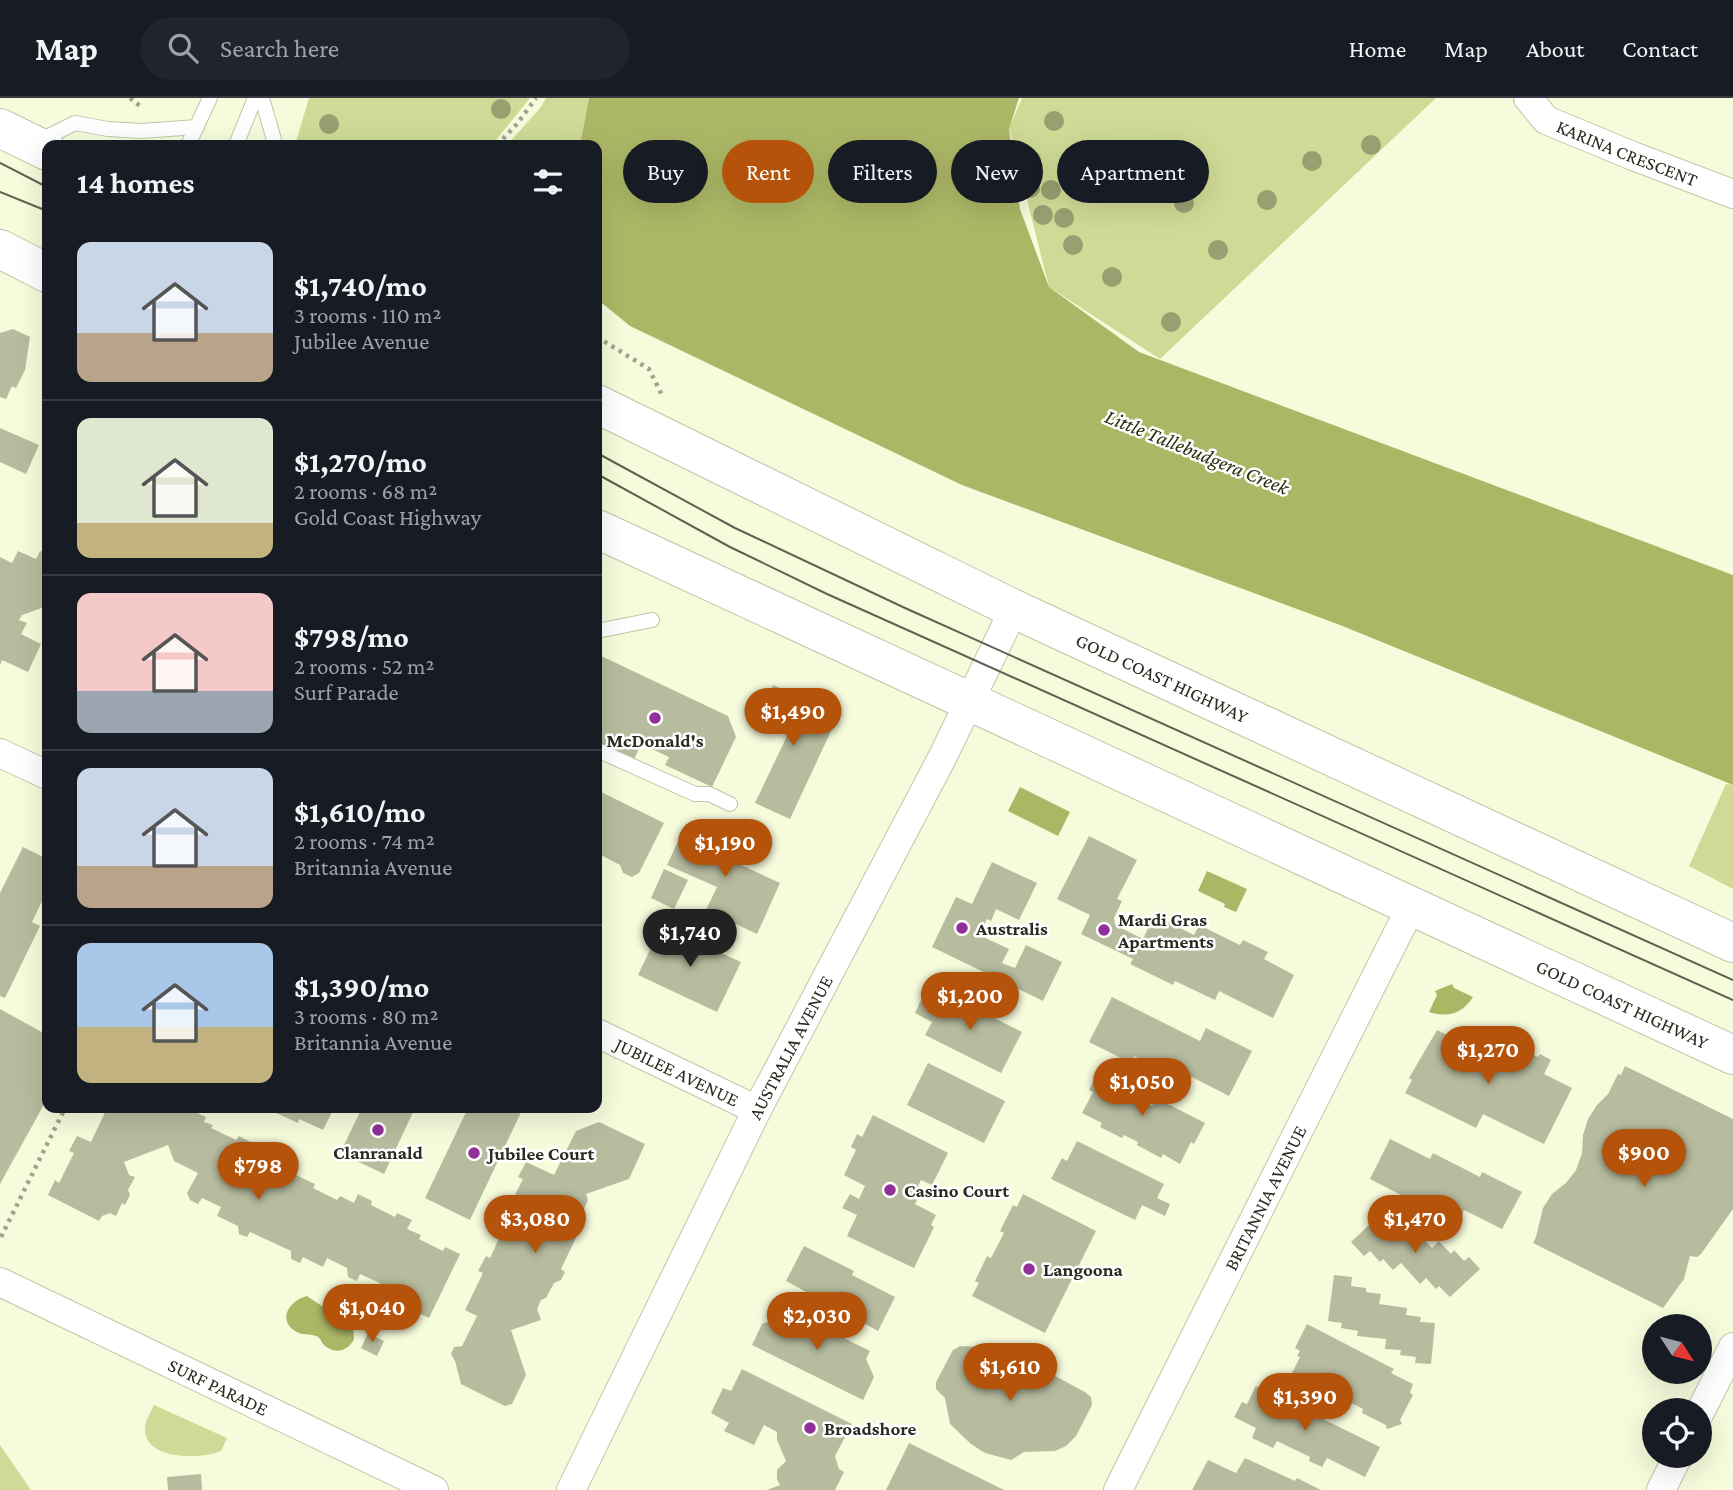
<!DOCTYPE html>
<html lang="en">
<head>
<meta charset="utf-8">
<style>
  body { margin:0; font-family:"Crimson Pro",serif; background:#20242c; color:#f1f3f6; height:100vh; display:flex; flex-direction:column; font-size:26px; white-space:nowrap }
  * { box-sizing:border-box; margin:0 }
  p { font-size:23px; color:#9ea1a6 }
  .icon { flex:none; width:38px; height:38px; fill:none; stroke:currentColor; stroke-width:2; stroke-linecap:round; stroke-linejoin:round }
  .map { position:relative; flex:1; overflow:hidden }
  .drawer { position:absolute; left:42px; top:42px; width:560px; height:973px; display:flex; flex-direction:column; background:#171b24; border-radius:14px; box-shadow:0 7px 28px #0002 }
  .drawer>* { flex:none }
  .guide { position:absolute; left:623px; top:42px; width:665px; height:63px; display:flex; gap:14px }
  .needle { width:46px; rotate:126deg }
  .tools { position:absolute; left:1642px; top:1216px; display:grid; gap:14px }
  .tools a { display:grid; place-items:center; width:70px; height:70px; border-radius:50%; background:#171b24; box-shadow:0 7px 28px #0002; font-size:35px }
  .price { position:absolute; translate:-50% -60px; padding:0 16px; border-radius:24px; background:#b45309; color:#fff; font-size:23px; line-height:46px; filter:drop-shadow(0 2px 4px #0008) }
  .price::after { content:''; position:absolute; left:50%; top:42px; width:21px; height:16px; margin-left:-10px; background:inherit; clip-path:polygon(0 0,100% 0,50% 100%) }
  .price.current { background:#222; color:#fff }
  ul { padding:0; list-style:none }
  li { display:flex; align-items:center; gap:21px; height:175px; padding:0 35px }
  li+li { border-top:2px solid #363941 }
  li span { display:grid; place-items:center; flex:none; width:196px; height:140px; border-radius:14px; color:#555 }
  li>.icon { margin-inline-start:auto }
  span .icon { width:84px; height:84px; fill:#fffc; stroke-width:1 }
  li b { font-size:30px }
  h2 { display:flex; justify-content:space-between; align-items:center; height:84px; padding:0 35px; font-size:30px }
  .chip { padding:0 24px; border-radius:32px; background:#171b24; box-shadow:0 7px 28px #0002; font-size:24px; line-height:63px }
  .chip.current { background:#b45309; color:#fff }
  header { display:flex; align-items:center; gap:42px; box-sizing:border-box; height:98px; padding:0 35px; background:#171b24; border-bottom:2px solid #363941 }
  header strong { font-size:33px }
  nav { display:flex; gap:38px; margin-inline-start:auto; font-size:24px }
  .search { width:490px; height:63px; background:#20242c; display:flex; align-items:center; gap:18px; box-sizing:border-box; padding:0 24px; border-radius:38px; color:#9ea1a6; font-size:26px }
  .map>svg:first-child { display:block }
  .green { fill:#d0da96 }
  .water { fill:#acb766 }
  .building { fill:#b7bc9e }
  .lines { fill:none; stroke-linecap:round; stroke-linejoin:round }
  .lane-casing { stroke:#c1c6a8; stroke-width:16 }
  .street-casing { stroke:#c1c6a8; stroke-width:30 }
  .highway-casing { stroke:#c1c6a8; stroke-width:40 }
  .path { stroke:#a0a38d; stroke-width:4.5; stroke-dasharray:3.5 5; stroke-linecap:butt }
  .lane { stroke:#fff; stroke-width:14 }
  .street { stroke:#fff; stroke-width:28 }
  .highway { stroke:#fff; stroke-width:38 }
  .tram { stroke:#5f6150; stroke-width:2 }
  .tree { fill:#999f70 }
  .poi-dot { fill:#913098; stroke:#fff; stroke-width:2.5 }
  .labels { text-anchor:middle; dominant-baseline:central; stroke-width:5; stroke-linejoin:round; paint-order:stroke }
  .street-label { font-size:19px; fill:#2b2c21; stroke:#fff }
  .poi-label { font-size:19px; font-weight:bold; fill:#2b2c21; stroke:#fff; text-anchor:start }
  .water-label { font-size:21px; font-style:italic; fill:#2c300c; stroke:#fff }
</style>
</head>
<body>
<header>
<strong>Map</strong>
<div class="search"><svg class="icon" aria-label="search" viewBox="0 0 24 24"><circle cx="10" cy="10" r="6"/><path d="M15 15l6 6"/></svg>Search here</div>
<nav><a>Home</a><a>Map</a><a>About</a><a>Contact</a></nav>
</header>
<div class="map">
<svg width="1733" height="1392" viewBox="0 0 1733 1392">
  <rect width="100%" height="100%" fill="#f6fbdc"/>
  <g class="green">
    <polygon points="309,0 530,0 492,47 295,47"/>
    <polygon points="546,0 589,0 580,47 507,47 541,9"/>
    <polygon points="1022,0 1436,0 1160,261 1049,189 1009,30"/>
    <polygon points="1726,686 1733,687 1733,791 1689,768"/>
    <path d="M154,1307L227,1340L221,1353C202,1361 146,1363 145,1332C144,1324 151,1314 154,1307Z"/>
    <polygon points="0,1347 31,1392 0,1392"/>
  </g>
  <g class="water">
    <polygon points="589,0 1019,0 1009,31 1020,111 1049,189 1139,254 1733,477 1733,687 1340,527 962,387 630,228 597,201 597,47 580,47"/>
    <polygon points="1020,689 1070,714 1058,738 1008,713"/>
    <polygon points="1207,773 1247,791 1236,814 1224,809 1225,806 1198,793"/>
    <path d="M1452,886L1454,890L1473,899C1462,916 1448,920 1429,914L1437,897L1435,893Z"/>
    <path d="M307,1198L353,1229L354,1241C348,1254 333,1257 323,1246C321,1243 320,1239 316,1238C309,1235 302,1238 295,1233C277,1221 290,1202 307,1198Z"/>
  </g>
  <g class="building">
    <polygon points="13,231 30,239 25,272 16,290 12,288 6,301 0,299 0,235"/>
    <polygon points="0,330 39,347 26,376 0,364"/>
    <polygon points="18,453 36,461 40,453 47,456 47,508 22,517 19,522 27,525 21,536 41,546 28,574 2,562 0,567 0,459 12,465"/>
    <polygon points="599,557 728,618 736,639 712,689 665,667 669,659 641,646 633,664 597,646 597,562"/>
    <polygon points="773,587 838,618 790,721 755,705 788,636 757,622"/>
    <polygon points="599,693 664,725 639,775 632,779 623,775 620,767 597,755 597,698"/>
    <polygon points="686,726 734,748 728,761 780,785 757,836 706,812 717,789 667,767"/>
    <polygon points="1089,738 1137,762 1117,801 1122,803 1114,820 1115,827 1143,841 1154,817 1194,837 1199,827 1240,847 1243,842 1268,854 1264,861 1294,877 1273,920 1219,893 1215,902 1175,883 1173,887 1130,866 1133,861 1081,836 1090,817 1057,801"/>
    <polygon points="23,749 47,761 47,793 32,824 40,828 5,900 0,898 0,795"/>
    <polygon points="992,764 1037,785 1019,822 996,811 991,823 987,821 979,837 1009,851 1002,865 1015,870 1026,847 1062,864 1043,903 932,849 956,799 972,806"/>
    <polygon points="664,771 688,782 674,811 651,800"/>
    <polygon points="660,831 674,838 676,834 741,864 717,914 638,877"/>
    <polygon points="946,896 1022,934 1001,975 925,937 932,924 915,915 921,902 938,911"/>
    <polygon points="1112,899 1200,943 1206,930 1252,953 1229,998 1184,975 1180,982 1134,958 1131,965 1089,944"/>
    <polygon points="0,911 47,937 47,1001 0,1086"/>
    <polygon points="1458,931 1484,944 1476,960 1500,972 1513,947 1538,959 1540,956 1551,962 1544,976 1572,990 1544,1046 1483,1016 1476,1030 1405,995 1412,982 1409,980 1437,932 1453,940"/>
    <polygon points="928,965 1005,1003 984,1045 907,1007"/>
    <polygon points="1625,968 1733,1021 1733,1111 1701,1156 1697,1159 1690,1158 1684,1181 1663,1210 1533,1145 1536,1139 1543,1110 1552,1096 1566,1085 1576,1072 1582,1055 1583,1037 1588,1021 1597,1007 1608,996 1618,976 1621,977"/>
    <polygon points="1099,972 1147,996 1143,1004 1152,1008 1156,1000 1205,1025 1194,1046 1191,1044 1180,1066 1163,1056 1161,1060 1137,1047 1138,1044 1124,1037 1122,1040 1100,1029 1102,1025 1082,1015 1093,994 1089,992"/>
    <polygon points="107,1010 176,1010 183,1013 186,1010 206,1019 204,1024 213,1027 211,1030 236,1042 239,1038 252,1045 248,1054 262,1061 261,1064 285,1076 287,1073 315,1086 313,1090 337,1102 340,1098 354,1105 358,1096 372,1103 371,1107 395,1119 397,1115 412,1122 407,1131 421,1137 419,1141 443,1153 445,1149 460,1156 429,1220 408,1210 405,1216 397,1212 396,1204 375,1194 380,1185 360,1176 357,1183 348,1179 347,1170 327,1160 323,1169 303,1159 300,1165 291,1161 291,1153 250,1134 247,1139 239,1136 238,1128 217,1118 221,1109 202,1100 198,1106 190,1102 187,1095 198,1075 174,1063 168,1047 124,1064 129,1077 135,1079 128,1092 130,1097 125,1107 122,1105 116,1118 110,1115 102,1118 99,1123 48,1097 55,1082 59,1085 74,1055 69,1053 77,1038 91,1044"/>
    <polygon points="274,1010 334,1010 323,1032 299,1021 298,1025 272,1013"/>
    <polygon points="362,1010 415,1010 384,1076 340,1055"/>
    <polygon points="468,1010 523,1010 470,1122 425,1100"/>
    <polygon points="873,1017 948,1055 932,1087 921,1082 912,1100 917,1102 915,1106 936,1117 931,1127 934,1129 914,1170 847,1138 857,1117 842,1110 850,1096 859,1101 865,1088 844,1077 856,1052 851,1049 857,1036 862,1039"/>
    <polygon points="599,1024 645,1046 629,1081 586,1096 588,1102 581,1117 584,1123 561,1171 565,1174 561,1182 554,1185 546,1200 541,1202 537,1211 541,1222 511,1232 526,1277 512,1306 505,1308 461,1286 455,1263 451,1256 454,1249 462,1248 477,1218 465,1212 483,1175 478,1173 486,1158 490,1160 501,1136 497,1134 503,1120 500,1118 507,1103 511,1105 523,1081 518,1079 526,1064 554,1077 576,1033"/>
    <polygon points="1390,1041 1430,1061 1433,1055 1480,1079 1482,1074 1522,1094 1502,1131 1464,1112 1461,1119 1428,1102 1424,1109 1370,1081"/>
    <polygon points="1077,1043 1164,1086 1157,1100 1170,1106 1165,1118 1142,1107 1135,1122 1051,1081 1062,1060 1067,1063"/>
    <polygon points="1023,1096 1096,1133 1045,1235 972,1198 979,1185 975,1183 987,1158 991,1160 1004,1135 1000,1133 1013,1107 1017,1109"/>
    <polygon points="1383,1114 1394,1126 1398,1122 1409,1134 1413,1130 1432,1150 1439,1143 1451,1156 1454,1152 1464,1163 1469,1159 1480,1171 1450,1199 1439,1188 1436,1191 1426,1180 1420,1186 1401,1165 1393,1172 1383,1161 1380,1164 1370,1153 1364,1158 1351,1144"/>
    <polygon points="804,1148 854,1173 852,1177 895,1199 878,1233 786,1183"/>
    <polygon points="1334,1177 1352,1179 1351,1188 1366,1190 1366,1194 1381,1196 1379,1206 1407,1210 1406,1217 1421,1219 1420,1224 1435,1225 1431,1266 1415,1265 1416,1259 1400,1257 1401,1252 1385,1251 1386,1241 1357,1238 1358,1233 1341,1230 1342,1225 1328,1223"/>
    <polygon points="785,1211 870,1253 866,1261 874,1279 863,1302 752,1247 762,1226 780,1219"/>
    <polygon points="1307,1226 1394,1271 1391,1275 1413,1286 1410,1295 1413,1297 1400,1322 1402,1326 1387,1331 1386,1327 1362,1315 1363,1311 1307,1282 1296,1285 1292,1275 1300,1259 1297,1258 1300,1253 1295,1250"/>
    <polygon points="368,1235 384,1243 377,1258 361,1250"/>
    <polygon points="960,1248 1003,1250 1085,1294 1091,1299 1092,1307 1076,1338 1066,1348 1055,1353 1024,1354 1011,1362 985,1355 971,1346 950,1326 945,1300 936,1291 936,1284 953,1252"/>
    <polygon points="742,1271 852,1326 835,1358 839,1371 844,1374 835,1392 767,1392 780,1387 777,1381 777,1372 786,1363 777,1342 777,1334 764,1327 754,1347 724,1333 729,1325 711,1315 723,1290 731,1293"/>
    <polygon points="1256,1288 1380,1349 1365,1379 1327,1360 1322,1369 1309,1363 1310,1359 1277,1343 1273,1350 1252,1340 1256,1330 1234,1319 1242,1304 1247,1306"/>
    <polygon points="909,1345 1004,1392 886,1392"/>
    <polygon points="1245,1360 1295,1383 1297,1380 1321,1392 1192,1392 1208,1362 1236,1375"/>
    <polygon points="201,1376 202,1392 168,1392 167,1379"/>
  </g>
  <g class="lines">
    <defs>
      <g id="lane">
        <polyline points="262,0 274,42 273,47"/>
        <polyline points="39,43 75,25 108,31 141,33 197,29"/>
        <polyline points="188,47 210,0"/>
        <polyline points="236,47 255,0"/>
        <polyline points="597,533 652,522"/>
        <polyline points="597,652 695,696 709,696 730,706"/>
      </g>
      <g id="street">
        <path id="s1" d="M1528,0L1546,22L1633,58L1733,96"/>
        <polyline points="0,655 47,677"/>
        <path id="s2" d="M597,935L757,1012"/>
        <path id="s3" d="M0,1184L434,1392"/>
        <polyline points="1699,1316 1733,1249"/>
        <path id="s4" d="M571,1392L757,1012L942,660L1014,511"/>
        <path id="s5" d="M1118,1392L1412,807"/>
        <polyline points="1661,1392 1678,1358"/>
      </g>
      <g id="highway">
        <polyline points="0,30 47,53"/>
        <polyline points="0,151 47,175"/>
        <path id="s6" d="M597,306L1014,511L1733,845"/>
        <path id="s7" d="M597,431L1733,957"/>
      </g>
    </defs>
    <use href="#lane" class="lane-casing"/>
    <use href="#street" class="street-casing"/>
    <use href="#highway" class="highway-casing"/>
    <g class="path">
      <polyline points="130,0 140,8"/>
      <polyline points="497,47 517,26 536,0"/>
      <polyline points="597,239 649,271 663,299"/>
      <polyline points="1,1139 65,1010"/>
    </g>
    <use href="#lane" class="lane"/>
    <use href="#street" class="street"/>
    <use href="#highway" class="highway"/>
    <g class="tram">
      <polyline points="0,65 47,89"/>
      <polyline points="0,94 47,113"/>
      <polyline points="597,355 735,430 905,510 1733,882"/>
      <polyline points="597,376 730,449 827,496 1733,902"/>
    </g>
  </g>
  <g class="tree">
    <circle cx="501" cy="11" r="10"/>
    <circle cx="1054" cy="23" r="10"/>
    <circle cx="329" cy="26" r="10"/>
    <circle cx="1371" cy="47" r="10"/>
    <circle cx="1031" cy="62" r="10"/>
    <circle cx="1312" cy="63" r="10"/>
    <circle cx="1030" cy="90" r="10"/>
    <circle cx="1051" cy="92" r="10"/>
    <circle cx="1267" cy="102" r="10"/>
    <circle cx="1184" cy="105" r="10"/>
    <circle cx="1043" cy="117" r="10"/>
    <circle cx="1064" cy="120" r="10"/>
    <circle cx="1073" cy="147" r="10"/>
    <circle cx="1218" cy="152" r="10"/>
    <circle cx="1112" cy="179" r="10"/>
    <circle cx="1171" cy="224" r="10"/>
  </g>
  <g class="poi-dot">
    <circle cx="655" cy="620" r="7"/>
    <circle cx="962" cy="830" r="7"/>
    <circle cx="1104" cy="832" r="7"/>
    <circle cx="378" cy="1032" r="7"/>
    <circle cx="474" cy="1055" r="7"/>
    <circle cx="890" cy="1092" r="7"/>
    <circle cx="1029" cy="1171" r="7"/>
    <circle cx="810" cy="1330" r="7"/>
  </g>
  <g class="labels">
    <g class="street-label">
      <text stroke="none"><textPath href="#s1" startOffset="116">KARINA CRESCENT</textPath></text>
      <text stroke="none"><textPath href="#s6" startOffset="628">GOLD COAST HIGHWAY</textPath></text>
      <text stroke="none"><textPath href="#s7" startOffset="1130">GOLD COAST HIGHWAY</textPath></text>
      <text stroke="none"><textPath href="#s4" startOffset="494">AUSTRALIA AVENUE</textPath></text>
      <text stroke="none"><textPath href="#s2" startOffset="89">JUBILEE AVENUE</textPath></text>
      <text stroke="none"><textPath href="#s5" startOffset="327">BRITANNIA AVENUE</textPath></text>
      <text stroke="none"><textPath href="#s3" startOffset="242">SURF PARADE</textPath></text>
    </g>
    <g class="poi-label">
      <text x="655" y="642" text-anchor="middle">McDonald's</text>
      <text x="1118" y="821">Mardi Gras<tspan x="1118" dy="22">Apartments</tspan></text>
      <text x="976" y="830">Australis</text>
      <text x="378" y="1054" text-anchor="middle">Clanranald</text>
      <text x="488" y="1055">Jubilee Court</text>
      <text x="904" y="1092">Casino Court</text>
      <text x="1043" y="1171">Langoona</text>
      <text x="824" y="1330">Broadshore</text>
    </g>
    <g class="water-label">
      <text transform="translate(1197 354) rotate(22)">Little Tallebudgera Creek</text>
    </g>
  </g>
</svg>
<div class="tools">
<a><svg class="needle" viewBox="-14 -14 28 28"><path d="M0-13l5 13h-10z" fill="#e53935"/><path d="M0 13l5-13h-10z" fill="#9ea1a6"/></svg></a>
<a><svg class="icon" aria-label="locate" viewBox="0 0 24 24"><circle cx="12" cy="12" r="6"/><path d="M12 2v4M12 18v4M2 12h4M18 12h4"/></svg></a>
</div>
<b class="price" style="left:793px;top:650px">$1,490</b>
<b class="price" style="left:725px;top:781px">$1,190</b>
<b class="price current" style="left:690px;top:871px">$1,740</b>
<b class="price" style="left:970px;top:934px">$1,200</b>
<b class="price" style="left:1488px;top:988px">$1,270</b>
<b class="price" style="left:1142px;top:1020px">$1,050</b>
<b class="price" style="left:1644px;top:1091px">$900</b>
<b class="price" style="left:258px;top:1104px">$798</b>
<b class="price" style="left:535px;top:1157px">$3,080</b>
<b class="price" style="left:1415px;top:1157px">$1,470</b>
<b class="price" style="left:372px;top:1246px">$1,040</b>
<b class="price" style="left:817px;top:1254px">$2,030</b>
<b class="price" style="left:1010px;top:1305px">$1,610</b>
<b class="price" style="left:1305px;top:1335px">$1,390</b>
<div class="guide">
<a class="chip">Buy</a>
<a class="chip current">Rent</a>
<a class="chip">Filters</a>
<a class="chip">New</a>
<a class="chip">Apartment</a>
</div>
<section class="drawer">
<h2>14 homes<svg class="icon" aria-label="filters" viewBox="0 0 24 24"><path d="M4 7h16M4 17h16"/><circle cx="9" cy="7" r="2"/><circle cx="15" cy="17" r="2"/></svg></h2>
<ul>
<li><span style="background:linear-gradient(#c9d6e8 65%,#b9a48a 0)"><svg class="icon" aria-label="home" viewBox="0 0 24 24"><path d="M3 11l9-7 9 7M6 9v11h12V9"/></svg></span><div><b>$1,740/mo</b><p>3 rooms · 110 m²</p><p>Jubilee Avenue</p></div></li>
<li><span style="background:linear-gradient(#dfe7d0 75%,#c2b280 0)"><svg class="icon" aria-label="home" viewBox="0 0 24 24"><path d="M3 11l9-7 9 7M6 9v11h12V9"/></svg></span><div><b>$1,270/mo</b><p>2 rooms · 68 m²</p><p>Gold Coast Highway</p></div></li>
<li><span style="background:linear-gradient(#f6c9c9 70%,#9aa5b1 0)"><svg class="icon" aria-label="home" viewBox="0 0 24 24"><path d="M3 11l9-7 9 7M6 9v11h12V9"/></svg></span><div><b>$798/mo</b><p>2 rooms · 52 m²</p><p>Surf Parade</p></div></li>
<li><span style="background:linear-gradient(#c9d6e8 70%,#b9a48a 0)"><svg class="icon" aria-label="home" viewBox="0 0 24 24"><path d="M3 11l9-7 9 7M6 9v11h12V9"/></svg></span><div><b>$1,610/mo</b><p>2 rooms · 74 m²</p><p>Britannia Avenue</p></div></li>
<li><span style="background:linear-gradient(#a9c7e8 60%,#c2b280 0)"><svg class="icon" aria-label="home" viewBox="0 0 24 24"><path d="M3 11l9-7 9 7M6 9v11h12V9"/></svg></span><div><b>$1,390/mo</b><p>3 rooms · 80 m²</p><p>Britannia Avenue</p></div></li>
</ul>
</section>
</div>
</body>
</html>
